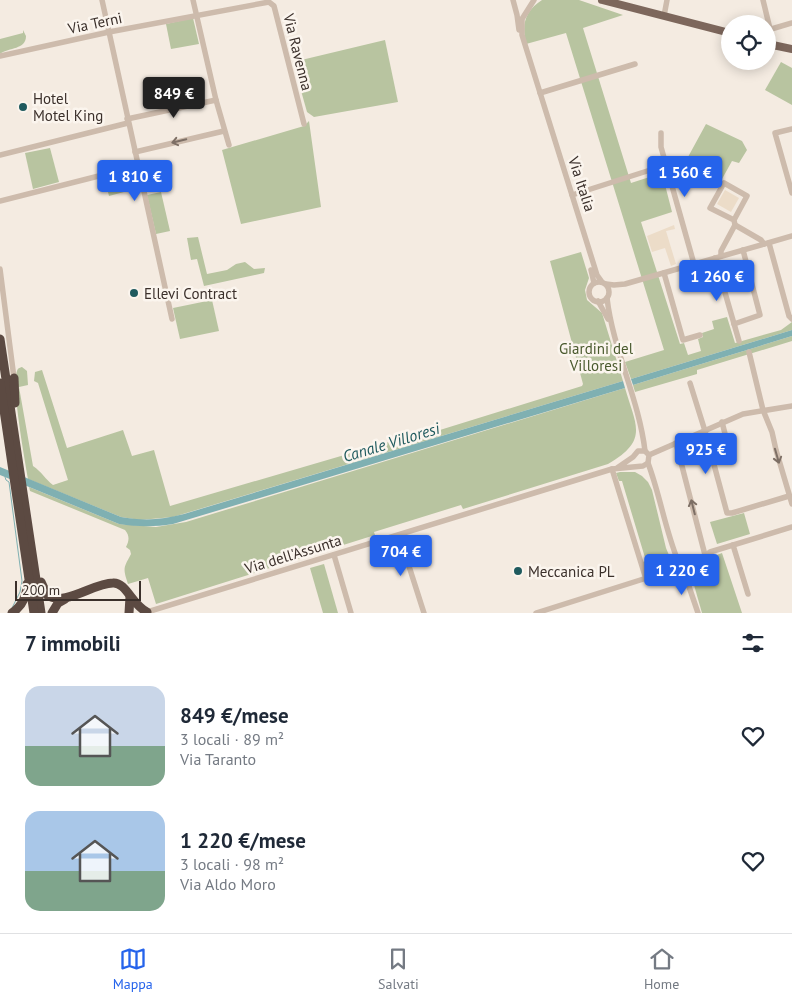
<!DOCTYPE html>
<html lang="it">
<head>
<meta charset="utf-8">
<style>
  body { margin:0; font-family:"PT Sans",sans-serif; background:#f6f6f7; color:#1f2937; height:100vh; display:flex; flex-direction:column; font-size:19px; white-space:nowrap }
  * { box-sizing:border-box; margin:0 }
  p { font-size:16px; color:#747a83 }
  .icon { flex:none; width:28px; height:28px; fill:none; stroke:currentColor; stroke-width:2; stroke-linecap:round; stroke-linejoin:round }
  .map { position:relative; height:613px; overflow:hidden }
  .panel { display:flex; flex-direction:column; background:#fff; flex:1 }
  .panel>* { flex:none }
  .controls { position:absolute; left:721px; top:15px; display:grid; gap:10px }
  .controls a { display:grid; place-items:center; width:55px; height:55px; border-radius:50%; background:#fff; box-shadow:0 2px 12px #0003; font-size:25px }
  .scale { position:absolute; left:15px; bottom:12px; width:126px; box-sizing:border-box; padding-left:5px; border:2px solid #3b302b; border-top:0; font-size:14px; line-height:18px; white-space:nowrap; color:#3b302b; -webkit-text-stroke:4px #fbf5ee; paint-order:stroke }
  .price { position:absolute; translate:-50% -42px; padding:0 11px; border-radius:5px; background:#2563eb; color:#fff; font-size:16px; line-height:32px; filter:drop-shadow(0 1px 2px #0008) }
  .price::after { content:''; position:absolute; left:50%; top:30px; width:15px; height:11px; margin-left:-8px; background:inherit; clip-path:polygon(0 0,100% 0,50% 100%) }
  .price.current { background:#222; color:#fff }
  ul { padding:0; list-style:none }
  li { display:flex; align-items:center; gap:15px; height:125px; padding:0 25px }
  li span { display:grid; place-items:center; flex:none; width:140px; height:100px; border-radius:15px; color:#555 }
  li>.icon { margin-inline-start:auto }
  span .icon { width:60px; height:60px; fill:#fffc; stroke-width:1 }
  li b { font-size:21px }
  h2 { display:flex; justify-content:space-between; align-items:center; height:60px; padding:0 25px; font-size:21px }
  .dock { display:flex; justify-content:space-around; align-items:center; height:70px; border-top:1px solid #e0e1e3; background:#fff; font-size:14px; color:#747a83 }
  .dock a { display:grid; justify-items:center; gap:2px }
  .dock .current { color:#2563eb }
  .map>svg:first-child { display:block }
  .green { fill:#b8c4a0 }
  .plaza { fill:#ecdcc8 }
  .water { fill:#7fb0b2 }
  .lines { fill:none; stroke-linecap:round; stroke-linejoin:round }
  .stream { stroke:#7fb0b2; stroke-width:1 }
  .minor { stroke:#cdbbac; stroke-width:5.5 }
  .major { stroke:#7d675c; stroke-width:8 }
  .highway { stroke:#5c4a42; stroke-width:9 }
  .oneway { stroke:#7d6f65 }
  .poi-dot { fill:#1f5a5e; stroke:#fbf5ee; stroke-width:2 }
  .labels { text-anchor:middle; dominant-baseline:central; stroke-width:5; stroke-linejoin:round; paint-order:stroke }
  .street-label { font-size:15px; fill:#3b302b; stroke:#fbf5ee }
  .poi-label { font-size:15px; fill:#3b302b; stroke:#fbf5ee; text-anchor:start }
  .park-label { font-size:15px; fill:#4a5a2e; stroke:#fbf5ee }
  .water-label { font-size:16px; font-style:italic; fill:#1f5a5e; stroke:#fbf5ee }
</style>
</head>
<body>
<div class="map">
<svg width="792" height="613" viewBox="0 0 792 613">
  <rect width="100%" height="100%" fill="#f4ebe1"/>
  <g class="green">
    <path d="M542,0H579L623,15L583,28L631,183L662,173L672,212L641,222L680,344L684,343L688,355L701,351L698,339L703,337L702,333L714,329L712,321L727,317L735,343L781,330L792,322V330L631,379L625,362L664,350L566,33L526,44C522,24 524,12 542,0Z"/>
    <polygon points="193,18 199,44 171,49 166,24"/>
    <path d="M23,30L26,36C26,50 9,47 0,54V39L23,33Z"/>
    <polygon points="385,40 398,102 314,117 307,112 293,62"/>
    <polygon points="781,62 792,68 792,105 765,90"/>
    <polygon points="309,121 321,207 241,224 222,150 304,126"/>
    <polygon points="706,124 742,141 747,150 739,163 732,161 722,179 704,170 697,173 692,168 688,157"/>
    <polygon points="50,148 59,182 33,189 25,153"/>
    <polygon points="135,172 139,188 109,196 105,180"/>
    <polygon points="161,192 170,231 156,234 147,195"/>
    <polygon points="198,237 207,274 227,270 236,264 245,262 254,269 265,268 264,273 204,286 197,259 191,260 187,238"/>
    <path d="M581,252L589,278L585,290L587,300L602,313L623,381L173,517L140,520L121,517L28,479C25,461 11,385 17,371C18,368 19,368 22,367L27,371L28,385L19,387L33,466C42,472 45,479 53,485L68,480L38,383L34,381L35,372L42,370L67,448L123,430L132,456L154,450L170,506L416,434H427L582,386L583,384L550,261Z"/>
    <polygon points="212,300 219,331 180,339 173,308"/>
    <polygon points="792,336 792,341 697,370 697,374 635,392 633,385"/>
    <path d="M625,388C636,426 649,440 608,464L463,509L461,505L374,532L375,535L156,604L148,578L128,584C123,568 123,569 131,554L130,550L126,547C129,541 130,536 125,530L30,491L29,487L119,524L156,527L186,522Z"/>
    <polygon points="620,472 635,472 642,476 648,482 652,490 666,548 671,560 669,564 665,566 664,564 645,570 643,562 646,561 622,481 619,481 616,473"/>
    <polygon points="744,513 750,534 717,544 710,522"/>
    <polygon points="722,553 742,613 702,613 690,571 709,558"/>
    <polygon points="324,564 338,613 323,613 310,568"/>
  </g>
  <g class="plaza">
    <polygon points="725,190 739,198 731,212 717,204"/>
    <polygon points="674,225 675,229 666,231 676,264 671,266 665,248 652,252 647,236"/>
  </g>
  <g class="water">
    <polygon points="792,330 792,336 633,385 631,379"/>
    <path d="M623,381L625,388L173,524C155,527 138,527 119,524L0,475V467L121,517C143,521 162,520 184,514Z"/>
  </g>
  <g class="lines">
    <polyline class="stream" points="5,477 6,480 9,482 22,581 20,592 12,608"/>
    <g class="minor">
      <polyline points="102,0 172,319"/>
      <polyline points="193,0 216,100 229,145"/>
      <polyline points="513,0 517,15 519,30"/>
      <polyline points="534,0 522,19 522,35 597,275 602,282"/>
      <polyline points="763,0 770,29"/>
      <polyline points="664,16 667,0"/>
      <polyline points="768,30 792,23"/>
      <polyline points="0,56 109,32 269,2 274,6 304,124"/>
      <polyline points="540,93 635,64"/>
      <polyline points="127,119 216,100"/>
      <polyline points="792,129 775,133 792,193"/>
      <polyline points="661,133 661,147 694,264"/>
      <polyline points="135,152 224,131"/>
      <polyline points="0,155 128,123"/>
      <polyline points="572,195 666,165"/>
      <polyline points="0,201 138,166"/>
      <polyline points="734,220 710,208 724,183 747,196 734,220 735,225"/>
      <polyline points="769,243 789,316 792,319"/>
      <polyline points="721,256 721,251 735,225 761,240 764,244"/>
      <polyline points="715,258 739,341"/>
      <polyline points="0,269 14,378"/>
      <polyline points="591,270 594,283"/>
      <polyline points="664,273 683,340 700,335"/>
      <circle cx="599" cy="292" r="10"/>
      <polyline points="606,284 614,285 625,284 792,236"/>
      <path d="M607,298C613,350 639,399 645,451"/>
      <polyline points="598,301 608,319"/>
      <polyline points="734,324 760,315 743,250"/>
      <polyline points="749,352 763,410 772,432 776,450 792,504"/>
      <polyline points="690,383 705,431 727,513 732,513 789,496"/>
      <polyline points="722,422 732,461"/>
      <polyline points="676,443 705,555"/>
      <polyline points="649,455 743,414 792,406"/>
      <path d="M648,463C660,495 665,529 678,561"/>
      <polyline points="612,469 646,579"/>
      <polyline points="399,535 424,613"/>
      <polyline points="733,545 748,594"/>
      <polyline points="334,555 351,613"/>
      <circle cx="681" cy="566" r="6"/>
      <polyline points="687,568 710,552 792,527"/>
      <polyline points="684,572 698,613"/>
      <polyline points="144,613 612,469 643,466 648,463 649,455 645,451 638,451 633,457 617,468"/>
      <polyline points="536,613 675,569"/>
    </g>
    <g class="major">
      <polyline points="602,0 730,33"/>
      <polyline points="768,44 792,49"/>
    </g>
    <g class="highway">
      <polyline points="0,339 41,613"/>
      <polyline points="14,378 15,403"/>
      <polyline points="0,383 34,613"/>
      <path d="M41,582L47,595C65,607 93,583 113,583C126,582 132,605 147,612"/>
      <path d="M12,613C22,606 27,596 27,584"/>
      <polyline points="52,613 58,603 65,599"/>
      <polyline points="129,613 130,597"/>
    </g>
  </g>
  <defs><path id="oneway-shaft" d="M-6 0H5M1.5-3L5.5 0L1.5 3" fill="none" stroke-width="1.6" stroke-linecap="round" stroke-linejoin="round" transform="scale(1.25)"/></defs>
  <g class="oneway">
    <use href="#oneway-shaft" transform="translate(179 141) rotate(166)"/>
    <use href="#oneway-shaft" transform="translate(777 456) rotate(74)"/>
    <use href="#oneway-shaft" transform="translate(693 507) rotate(-104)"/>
  </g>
  <g class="poi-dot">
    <circle cx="23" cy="107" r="5"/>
    <circle cx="134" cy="293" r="5"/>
    <circle cx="518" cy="571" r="5"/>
  </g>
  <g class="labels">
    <g class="street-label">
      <text transform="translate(95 23) rotate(-12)">Via Terni</text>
      <text transform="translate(298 52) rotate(76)">Via Ravenna</text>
      <text transform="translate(582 184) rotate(72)">Via Italia</text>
      <text transform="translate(293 554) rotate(-17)">Via dell'Assunta</text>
    </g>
    <g class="poi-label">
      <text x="33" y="98">Hotel<tspan x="33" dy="17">Motel King</tspan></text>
      <text x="144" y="293">Ellevi Contract</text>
      <text x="528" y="571">Meccanica PL</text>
    </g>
    <g class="park-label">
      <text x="596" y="348">Giardini del<tspan x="596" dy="17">Villoresi</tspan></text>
    </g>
    <g class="water-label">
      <text transform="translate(391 442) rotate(-17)">Canale Villoresi</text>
    </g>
  </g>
</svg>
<div class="controls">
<a><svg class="icon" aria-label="locate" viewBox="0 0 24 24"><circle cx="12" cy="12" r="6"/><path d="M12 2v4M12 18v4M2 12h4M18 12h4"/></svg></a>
</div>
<div class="scale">200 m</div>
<b class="price current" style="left:174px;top:119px">849 €</b>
<b class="price" style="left:685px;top:198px">1 560 €</b>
<b class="price" style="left:135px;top:202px">1 810 €</b>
<b class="price" style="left:717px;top:302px">1 260 €</b>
<b class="price" style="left:706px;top:475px">925 €</b>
<b class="price" style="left:401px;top:577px">704 €</b>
<b class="price" style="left:682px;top:596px">1 220 €</b>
</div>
<section class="panel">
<h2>7 immobili<svg class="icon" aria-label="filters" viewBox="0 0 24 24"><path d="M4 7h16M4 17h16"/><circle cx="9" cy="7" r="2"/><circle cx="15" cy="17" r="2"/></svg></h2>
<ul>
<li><span style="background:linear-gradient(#c9d6e8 60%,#7fa58c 0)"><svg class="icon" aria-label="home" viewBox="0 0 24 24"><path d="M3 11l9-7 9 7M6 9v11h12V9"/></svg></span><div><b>849 €/mese</b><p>3 locali · 89 m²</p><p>Via Taranto</p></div><svg class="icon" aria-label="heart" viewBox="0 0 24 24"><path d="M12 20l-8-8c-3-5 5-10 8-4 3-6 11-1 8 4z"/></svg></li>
<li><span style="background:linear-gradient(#a9c7e8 60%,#7fa58c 0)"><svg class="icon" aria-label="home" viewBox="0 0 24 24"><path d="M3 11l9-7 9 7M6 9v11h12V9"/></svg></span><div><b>1 220 €/mese</b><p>3 locali · 98 m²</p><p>Via Aldo Moro</p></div><svg class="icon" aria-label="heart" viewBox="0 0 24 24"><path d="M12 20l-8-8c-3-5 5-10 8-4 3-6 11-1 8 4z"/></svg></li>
</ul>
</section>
<nav class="dock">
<a class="current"><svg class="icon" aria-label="map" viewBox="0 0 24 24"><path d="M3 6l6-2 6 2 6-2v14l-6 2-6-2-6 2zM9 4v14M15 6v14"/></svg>Mappa</a>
<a><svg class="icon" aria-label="saved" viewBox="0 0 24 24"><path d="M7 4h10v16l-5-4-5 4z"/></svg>Salvati</a>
<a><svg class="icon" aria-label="home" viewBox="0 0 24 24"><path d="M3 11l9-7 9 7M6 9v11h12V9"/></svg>Home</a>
</nav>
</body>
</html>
